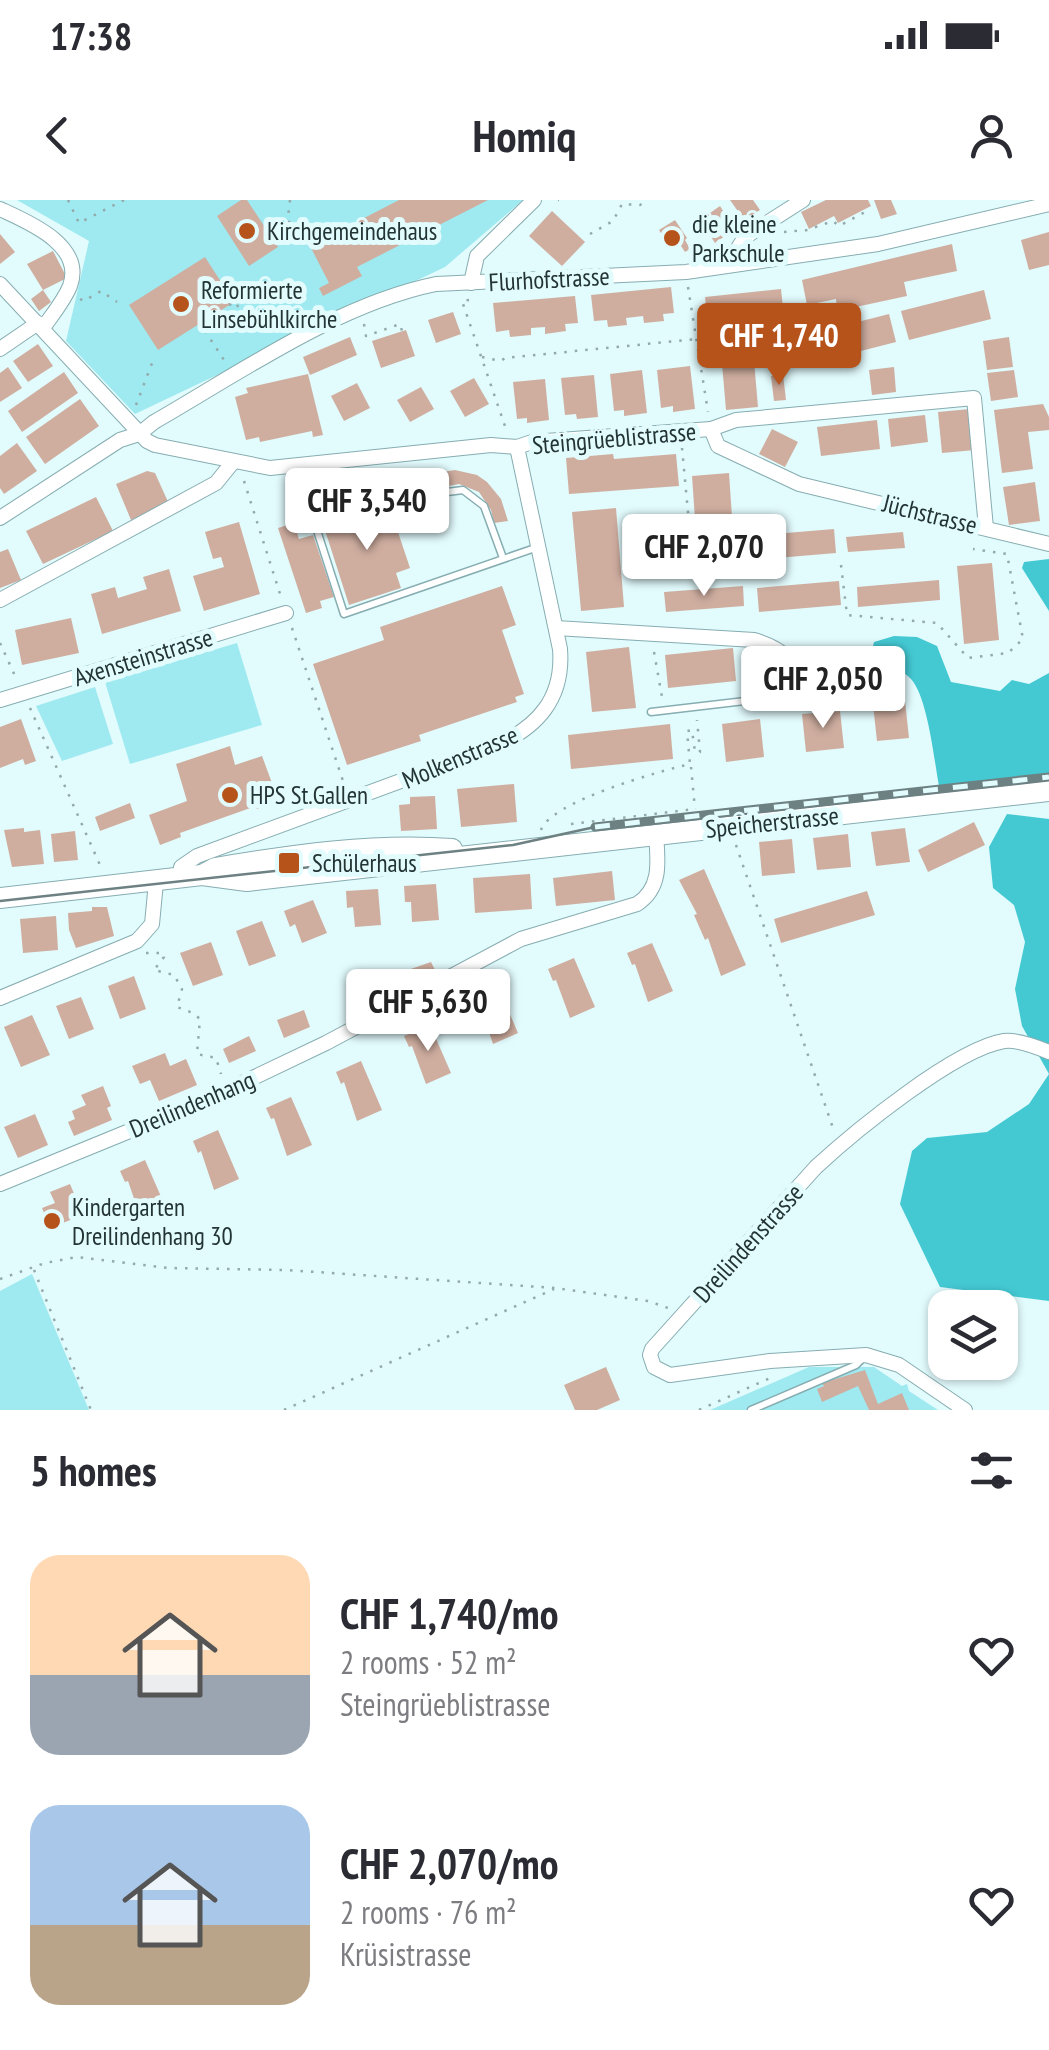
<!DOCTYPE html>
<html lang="en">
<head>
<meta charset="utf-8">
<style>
  body { margin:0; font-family:"PT Sans Narrow",sans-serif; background:#f2f2f3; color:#2b2b33; height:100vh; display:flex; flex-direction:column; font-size:38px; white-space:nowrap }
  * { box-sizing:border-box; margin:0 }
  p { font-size:32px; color:#7c7c81 }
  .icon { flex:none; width:55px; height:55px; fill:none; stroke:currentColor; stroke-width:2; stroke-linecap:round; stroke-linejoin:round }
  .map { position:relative; height:1210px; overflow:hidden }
  .details { display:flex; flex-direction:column; background:#fff; flex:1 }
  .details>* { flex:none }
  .fabs { position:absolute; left:928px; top:1090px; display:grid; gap:20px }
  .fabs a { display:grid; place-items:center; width:90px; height:90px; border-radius:20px; background:#fff; box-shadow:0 2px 8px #0004; font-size:50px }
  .price { position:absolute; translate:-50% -85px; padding:0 22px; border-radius:10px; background:#fff; color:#222; font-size:32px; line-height:65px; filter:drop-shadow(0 2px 5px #0008) }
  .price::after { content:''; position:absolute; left:50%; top:60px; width:30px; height:22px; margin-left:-15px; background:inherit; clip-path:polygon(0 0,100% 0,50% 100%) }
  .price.selected { background:#b6531b; color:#fff }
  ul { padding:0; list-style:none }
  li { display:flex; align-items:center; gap:30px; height:250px; padding:0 30px }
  li span { display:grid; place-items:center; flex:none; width:280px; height:200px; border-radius:30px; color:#555 }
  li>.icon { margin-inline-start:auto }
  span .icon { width:120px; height:120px; fill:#fffc; stroke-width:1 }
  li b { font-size:42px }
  h2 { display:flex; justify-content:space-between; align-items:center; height:120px; padding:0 30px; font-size:42px }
  .status { display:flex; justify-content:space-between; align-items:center; height:70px; padding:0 50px; background:#fff; direction:ltr }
  .status svg { height:28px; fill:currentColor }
  header { display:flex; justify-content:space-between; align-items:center; height:130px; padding:0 30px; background:#fff; font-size:45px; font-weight:700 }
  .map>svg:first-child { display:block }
  .green { fill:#9feaf0 }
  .forest { fill:#44c9d3 }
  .building { fill:#cfaea0 }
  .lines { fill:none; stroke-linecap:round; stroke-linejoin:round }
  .lane-casing { stroke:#86adb1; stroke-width:9 }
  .street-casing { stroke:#86adb1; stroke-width:16 }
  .secondary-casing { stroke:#86adb1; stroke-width:22 }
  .path { stroke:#93a9aa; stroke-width:2.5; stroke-dasharray:2.5 8; stroke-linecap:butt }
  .lane { stroke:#fff; stroke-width:6 }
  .street { stroke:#fff; stroke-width:14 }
  .secondary { stroke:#fff; stroke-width:20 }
  .tram { stroke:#6d8182; stroke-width:2.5 }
  .rail-casing { stroke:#6d8182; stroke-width:9 }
  .rail { stroke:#e2fbfd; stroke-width:5; stroke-dasharray:15; stroke-linecap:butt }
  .poi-dot { fill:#b6531b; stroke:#e2fbfd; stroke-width:4 }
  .labels { text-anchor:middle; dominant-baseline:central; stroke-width:10; stroke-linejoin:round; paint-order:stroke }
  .poi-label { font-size:25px; fill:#233435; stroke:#e2fbfd; text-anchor:start }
  .street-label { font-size:25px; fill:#233435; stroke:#e2fbfd }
</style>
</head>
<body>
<div class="status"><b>17:38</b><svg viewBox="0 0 49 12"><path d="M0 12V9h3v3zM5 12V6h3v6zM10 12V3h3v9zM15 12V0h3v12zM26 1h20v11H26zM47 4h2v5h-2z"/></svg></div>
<header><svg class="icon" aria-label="back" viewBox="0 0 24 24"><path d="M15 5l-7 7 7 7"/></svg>Homiq<svg class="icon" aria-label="person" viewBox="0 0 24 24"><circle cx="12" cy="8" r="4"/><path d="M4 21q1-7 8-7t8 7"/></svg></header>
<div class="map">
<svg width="1049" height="1210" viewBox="0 0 1049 1210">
  <rect width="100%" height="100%" fill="#e2fbfd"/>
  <g class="green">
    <polygon points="17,0 523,0 445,67 135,214 66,141 89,41"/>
    <polygon points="237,443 262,525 130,564 105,482"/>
    <polygon points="95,487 113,544 62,561 36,506"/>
    <polygon points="32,1074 89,1210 0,1210 0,1091"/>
    <polygon points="809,1167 874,1167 902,1186 907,1184 909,1191 938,1210 710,1210"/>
  </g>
  <g class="forest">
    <polygon points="1049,359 1049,411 1022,368 1024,362"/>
    <path d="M894,436L917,437L937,446L951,482L1000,491L1012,480L1029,484L1049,473V573L939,586C934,560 928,498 911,479C900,467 884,466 871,454L874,442Z"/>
    <polygon points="1007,614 1049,619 1049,1101 940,1087 900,1004 912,951 927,938 987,932 1029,904 1049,874 1022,826 1015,789 1025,742 1014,705 993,688 989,647"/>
  </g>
  <g class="building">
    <polygon points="241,0 247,0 278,47 249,66 217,16"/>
    <polygon points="399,0 488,0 357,67 362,76 323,96 319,88 329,83 310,46"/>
    <polygon points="730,0 753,0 760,10 744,20"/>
    <polygon points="826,0 868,0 871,6 838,23 834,16 809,29 801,12"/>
    <polygon points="874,0 891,0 897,14 881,19"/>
    <polygon points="720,6 735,29 715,43 700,20"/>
    <polygon points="552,11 585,42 562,66 529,36"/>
    <polygon points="675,20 687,38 685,40 690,49 685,52 681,46 670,48 659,30"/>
    <polygon points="1049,32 1049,65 1029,70 1021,40"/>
    <polygon points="0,34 15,52 0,64"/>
    <polygon points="952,44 957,71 904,82 907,96 837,111 836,99 807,105 802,80"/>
    <polygon points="53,51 67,78 43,90 51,102 39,111 31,99 43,90 27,64"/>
    <polygon points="205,57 234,102 158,150 129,105"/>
    <polygon points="671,87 674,113 663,114 664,121 644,123 643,116 626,118 627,125 608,127 607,120 594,121 591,95"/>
    <polygon points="781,89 784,118 708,126 705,97"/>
    <polygon points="984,90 991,119 909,140 901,111"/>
    <polygon points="575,96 578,123 565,124 566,131 545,134 545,127 531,128 531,135 510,137 509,130 496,132 493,103"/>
    <polygon points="453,112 461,134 436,143 428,120"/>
    <polygon points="889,114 896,142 814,163 807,135"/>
    <polygon points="793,129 798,151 769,158 764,136"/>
    <polygon points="406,130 415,156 381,168 372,141"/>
    <polygon points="350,137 357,155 310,175 303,157"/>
    <polygon points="1009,137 1013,167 987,170 983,141"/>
    <polygon points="38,144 53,166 28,182 13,161"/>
    <polygon points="753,149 758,207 726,210 721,152"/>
    <polygon points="690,166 695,209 673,212 673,206 661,208 657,170"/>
    <polygon points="8,167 22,188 0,202 0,173"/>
    <polygon points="894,167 896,192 872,195 869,170"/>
    <polygon points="642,170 647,213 624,216 624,210 614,211 610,174"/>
    <polygon points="1014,170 1018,197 991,201 987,173"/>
    <polygon points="64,172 78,193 22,232 8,211"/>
    <polygon points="308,174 323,235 313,237 312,231 260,242 259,237 246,240 235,197 248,193 246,188"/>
    <polygon points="783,174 786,200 774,201 771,176"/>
    <polygon points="594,175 598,217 577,219 576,214 565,215 561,178"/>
    <polygon points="474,178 489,204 465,217 450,191"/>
    <polygon points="545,179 549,220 527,223 527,218 517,219 513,182"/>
    <polygon points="357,183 370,208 344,221 331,196"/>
    <polygon points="421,187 434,209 410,222 397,200"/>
    <polygon points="80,199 99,226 45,264 26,237"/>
    <polygon points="1043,204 1049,217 1049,230 1028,232 1033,269 1002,273 994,210"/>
    <polygon points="970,209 975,250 942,253 938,212"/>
    <polygon points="925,215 928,242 891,247 888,219"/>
    <polygon points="877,220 880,249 821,256 817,227"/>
    <polygon points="772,229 798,242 785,267 759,254"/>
    <polygon points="17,243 37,271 4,294 0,288 0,256"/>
    <polygon points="613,254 614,259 676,254 679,286 569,294 566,258"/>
    <polygon points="455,270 477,275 487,282 501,299 508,321 494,323 491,310 479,292 459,284 323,310 320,292"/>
    <polygon points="147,271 155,273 169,304 131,320 116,284"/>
    <polygon points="729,273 735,361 698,362 692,276"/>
    <polygon points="1035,282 1040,321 1009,325 1003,287"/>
    <polygon points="96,297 113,331 43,364 26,331"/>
    <polygon points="388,302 410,368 396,373 401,388 349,405 323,324"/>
    <polygon points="616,308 624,407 581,411 572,312"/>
    <polygon points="239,322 260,394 204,411 193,376 224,367 221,357 213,359 205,332"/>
    <polygon points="294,323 299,339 313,335 334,397 320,401 322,408 306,413 278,328"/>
    <polygon points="834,329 836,353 753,360 751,336"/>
    <polygon points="903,332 905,348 848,352 846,337"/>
    <polygon points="8,349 21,380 0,388 0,352"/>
    <polygon points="992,363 999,440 964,444 957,366"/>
    <polygon points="169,369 181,411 102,434 91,394 115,387 118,398 147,389 143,377"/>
    <polygon points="939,380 940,400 858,407 857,387"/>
    <polygon points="839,381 841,405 759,412 757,388"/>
    <polygon points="502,386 516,425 502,430 524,494 515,497 517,502 419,535 421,541 347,565 313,464 384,440 380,427"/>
    <polygon points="743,386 744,406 666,412 664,392"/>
    <polygon points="71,418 79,453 22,465 15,430"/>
    <polygon points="629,447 636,508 592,512 586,452"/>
    <polygon points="733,448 736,481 668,488 665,455"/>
    <polygon points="902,473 909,538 877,541 870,477"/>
    <polygon points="840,511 844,548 806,552 802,514"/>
    <polygon points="21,519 36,561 25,565 23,559 0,568 0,527"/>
    <polygon points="760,519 764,557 726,562 722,524"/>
    <polygon points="670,524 673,559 571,569 568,535"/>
    <polygon points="230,546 235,565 262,556 279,602 257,609 256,606 180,633 181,637 160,645 149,615 187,601 176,564"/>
    <polygon points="514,584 517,622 461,627 457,589"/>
    <polygon points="435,596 437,629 401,631 399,605 410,604 410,597"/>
    <polygon points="130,603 135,618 100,631 95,617"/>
    <polygon points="974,622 985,645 928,672 918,650"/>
    <polygon points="24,628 24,632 40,630 44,664 12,667 4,630"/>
    <polygon points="905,628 910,662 876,666 871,632"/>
    <polygon points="75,631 78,660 54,662 51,634"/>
    <polygon points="848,634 851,667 817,670 813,638"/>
    <polygon points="792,639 795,673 762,676 759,642"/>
    <polygon points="704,669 746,765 721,776 708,738 705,740 694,715 697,714 679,680"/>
    <polygon points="612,671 615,700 556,706 553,678"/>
    <polygon points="530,674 532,709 475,713 473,678"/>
    <polygon points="436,684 439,720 412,722 411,702 405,702 404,686"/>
    <polygon points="378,689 381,725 355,727 353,707 347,708 346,691"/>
    <polygon points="867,691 875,715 781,743 774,719"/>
    <polygon points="313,700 327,733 302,743 295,724 290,727 284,711"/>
    <polygon points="92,707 107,707 114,736 76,748 69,730 68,713 92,711"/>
    <polygon points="56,716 58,750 23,753 20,719"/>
    <polygon points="262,721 276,756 249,766 236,731"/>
    <polygon points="211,742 223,775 193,786 180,753"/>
    <polygon points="652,743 673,791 648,802 635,764 632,765 627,753"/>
    <polygon points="574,758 595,807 570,818 556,780 553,781 548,769"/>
    <polygon points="431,762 435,770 387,795 379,780"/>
    <polygon points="134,776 146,809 120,819 108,786"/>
    <polygon points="497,784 518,833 493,844 480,805 477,807 471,795"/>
    <polygon points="81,797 94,829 69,839 56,806"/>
    <polygon points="304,810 310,827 284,838 277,820"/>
    <polygon points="32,815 50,855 21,867 4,827"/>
    <polygon points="430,825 451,873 426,884 412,846 409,847 404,836"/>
    <polygon points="249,836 256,851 229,863 223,849"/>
    <polygon points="165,853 170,866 186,859 197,885 159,901 150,880 140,884 132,866"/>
    <polygon points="361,861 382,910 357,921 344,882 341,884 336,872"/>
    <polygon points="103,886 111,906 107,908 112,920 74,936 68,922 75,919 72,911 86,905 81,895"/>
    <polygon points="291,897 312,945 287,956 274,918 271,919 266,908"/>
    <polygon points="35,914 48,945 18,958 4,927"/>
    <polygon points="218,930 239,979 214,990 201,951 198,953 193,941"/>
    <polygon points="145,960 166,1008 141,1019 128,981 125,982 120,971"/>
    <polygon points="70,984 83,1015 50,1028 42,1008 55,1003 50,992"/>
    <polygon points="945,1146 945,1162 952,1162 942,1171 931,1158"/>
    <polygon points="606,1167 620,1200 597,1210 575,1210 564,1185"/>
    <polygon points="865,1170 878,1204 902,1193 909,1210 869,1210 858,1186 822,1202 817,1189 824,1186 822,1183"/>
  </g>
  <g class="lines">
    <defs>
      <g id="lane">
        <polyline points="503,358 484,306 463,290 407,297 313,318 344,414 538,347"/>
        <polyline points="651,512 797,495 813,501 863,496"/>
        <polyline points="751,1210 856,1165 863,1158"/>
      </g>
      <g id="street">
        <path d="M0,9C28,22 85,45 70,86C64,101 52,115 43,128"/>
        <polyline points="739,64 738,48 745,37 803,0"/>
        <polyline points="471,83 477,56 534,0"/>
        <polyline points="0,84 147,241 155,245 270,268 491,245 517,247 532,242 711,229 736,220 974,198 986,328"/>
        <polyline points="0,149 38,123"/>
        <polyline points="711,229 718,246 799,284 1049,344"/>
        <path d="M0,318L120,240L139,234L154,222C241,172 338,104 436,84L686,72L878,44L1049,4"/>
        <polyline points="0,400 216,283 233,262"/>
        <path d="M556,428L754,440C788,450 793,461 797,495"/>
        <polyline points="0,500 286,413"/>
        <path d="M180,678L181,667L197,656L493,547C537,528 564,499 560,449L517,247"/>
        <polyline points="0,798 137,741 152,724 156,682"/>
        <path d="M0,984L215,896L326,843L521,739L637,704C662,688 658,661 656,634"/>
        <path d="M965,1210L899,1165L866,1155L770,1161L670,1175L654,1167L650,1155L652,1149L816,967C854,932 955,849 1004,841C1017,839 1037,847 1049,852"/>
      </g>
      <g id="secondary">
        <path d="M204,674L215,668C292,655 374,643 452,649"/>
        <polyline points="0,698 202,675 247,681 272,678 1049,591"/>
      </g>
    </defs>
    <use href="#lane" class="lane-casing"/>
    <use href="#street" class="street-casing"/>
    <use href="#secondary" class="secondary-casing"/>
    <g class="path">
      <polyline points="68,0 79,23 124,0"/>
      <polyline points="290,0 288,17 295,46"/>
      <polyline points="558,0 559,0"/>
      <polyline points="784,32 807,30 833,21 839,26 867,11 866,9"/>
      <polyline points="590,34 613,21 622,4 640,5 648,0"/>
      <polyline points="688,87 708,212"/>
      <polyline points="80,99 84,101 101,91 117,102"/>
      <polyline points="469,100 462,101 506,229"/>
      <polyline points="229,105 236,102 239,109"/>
      <polyline points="364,124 366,136 400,124 402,131"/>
      <polyline points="205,131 226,163"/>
      <polyline points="482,157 501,161 505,158 697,139"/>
      <polyline points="136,205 154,158"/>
      <polyline points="682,248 694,376 713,375"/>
      <polyline points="244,281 281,397"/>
      <polyline points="841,365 847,415 937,423 968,458 1008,453 1023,439 1007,354 973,349"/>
      <polyline points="292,428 345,587"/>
      <polyline points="0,443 16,478"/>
      <polyline points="654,452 662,497"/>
      <polyline points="30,508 100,665"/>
      <polyline points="691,567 695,609"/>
      <polyline points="571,624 695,609"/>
      <path d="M541,630C550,602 660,571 690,564L687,531L692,530L695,552H700L697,520"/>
      <polyline points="736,645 834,931"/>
      <polyline points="146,753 163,753 164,757 154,770 174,775 182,789 177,807 193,813 200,819 197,854 216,858 221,874"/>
      <polyline points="34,1070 91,1210"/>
      <polyline points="0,1079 45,1063 77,1057 169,1068 286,1070 555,1088 648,1101 668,1108"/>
      <polyline points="284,1210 554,1089"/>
      <polyline points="699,1210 770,1178"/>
    </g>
    <use href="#lane" class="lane"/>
    <use href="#street" class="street"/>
    <use href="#secondary" class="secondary"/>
    <polyline class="tram" points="0,701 513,645 595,627"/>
    <defs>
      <polyline id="rail" points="595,627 1049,577"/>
    </defs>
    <use href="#rail" class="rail-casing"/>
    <use href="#rail" class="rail"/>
  </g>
  <g class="poi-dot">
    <circle cx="247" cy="31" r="10"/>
    <circle cx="672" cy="38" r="10"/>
    <circle cx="181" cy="104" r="10"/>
    <circle cx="230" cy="595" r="10"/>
    <rect x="277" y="651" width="24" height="24" rx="5"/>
    <circle cx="52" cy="1021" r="10"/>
  </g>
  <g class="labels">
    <g class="poi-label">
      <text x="692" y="24">die kleine<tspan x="692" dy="29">Parkschule</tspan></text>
      <text x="267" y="31">Kirchgemeindehaus</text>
      <text x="201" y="90">Reformierte<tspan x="201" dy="29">Linsebühlkirche</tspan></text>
      <text x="250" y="595">HPS St.Gallen</text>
      <text x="312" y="663">Schülerhaus</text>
      <text x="72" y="1007">Kindergarten<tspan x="72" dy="29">Dreilindenhang 30</tspan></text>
    </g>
    <g class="street-label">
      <text transform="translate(549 79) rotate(-3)">Flurhofstrasse</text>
      <text transform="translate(614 238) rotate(-5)">Steingrüeblistrasse</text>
      <text transform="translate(930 314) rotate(14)">Jüchstrasse</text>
      <text transform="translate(143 457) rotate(-17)">Axensteinstrasse</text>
      <text transform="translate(460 557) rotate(-23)">Molkenstrasse</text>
      <text transform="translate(772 622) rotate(-6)">Speicherstrasse</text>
      <text transform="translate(192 904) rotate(-23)">Dreilindenhang</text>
      <text transform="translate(748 1043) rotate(-48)">Dreilindenstrasse</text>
    </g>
  </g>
</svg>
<div class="fabs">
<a><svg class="icon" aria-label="layers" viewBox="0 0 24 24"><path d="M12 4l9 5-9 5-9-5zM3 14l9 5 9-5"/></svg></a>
</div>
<b class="price selected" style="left:779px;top:188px">CHF 1,740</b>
<b class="price" style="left:367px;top:353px">CHF 3,540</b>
<b class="price" style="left:704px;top:399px">CHF 2,070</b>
<b class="price" style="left:823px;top:531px">CHF 2,050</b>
<b class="price" style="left:428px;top:854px">CHF 5,630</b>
</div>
<section class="details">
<h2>5 homes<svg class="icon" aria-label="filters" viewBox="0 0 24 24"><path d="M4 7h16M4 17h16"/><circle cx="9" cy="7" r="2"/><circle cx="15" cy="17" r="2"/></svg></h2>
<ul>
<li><span style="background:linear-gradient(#ffd9b3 60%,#9aa5b1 0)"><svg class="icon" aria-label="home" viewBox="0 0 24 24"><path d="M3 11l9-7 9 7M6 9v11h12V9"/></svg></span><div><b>CHF 1,740/mo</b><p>2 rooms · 52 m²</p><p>Steingrüeblistrasse</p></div><svg class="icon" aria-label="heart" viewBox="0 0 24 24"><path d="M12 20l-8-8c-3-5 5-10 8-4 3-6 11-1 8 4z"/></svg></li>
<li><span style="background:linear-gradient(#a9c7e8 60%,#b9a48a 0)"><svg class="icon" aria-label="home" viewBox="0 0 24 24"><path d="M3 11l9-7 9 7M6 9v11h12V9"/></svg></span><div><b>CHF 2,070/mo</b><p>2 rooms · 76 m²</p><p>Krüsistrasse</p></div><svg class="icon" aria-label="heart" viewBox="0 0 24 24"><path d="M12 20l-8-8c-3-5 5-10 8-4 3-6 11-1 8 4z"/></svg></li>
</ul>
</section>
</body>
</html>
